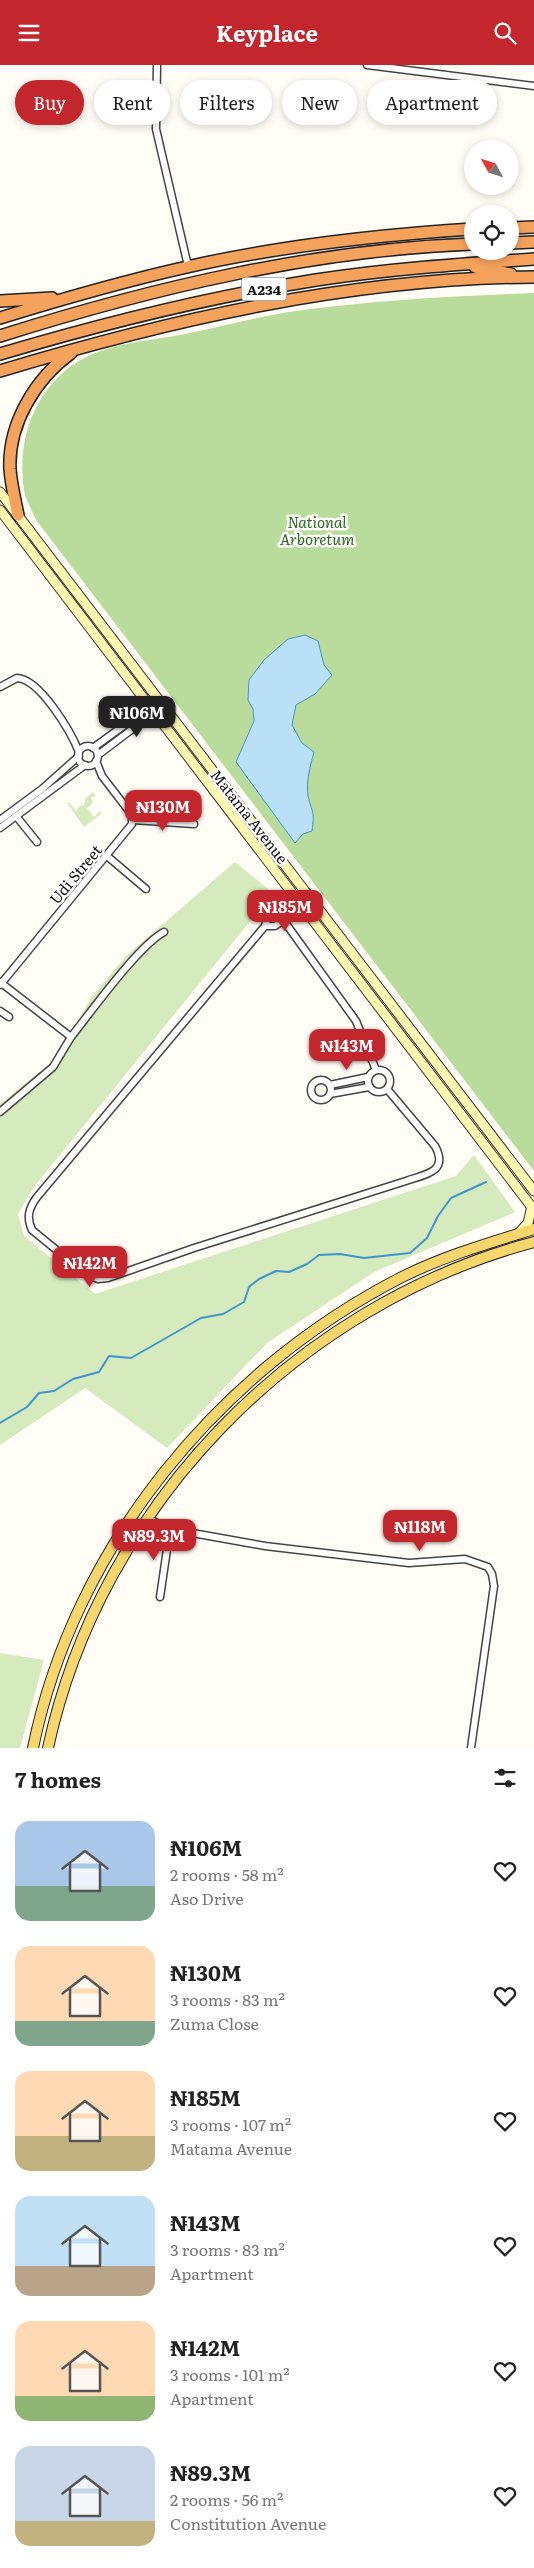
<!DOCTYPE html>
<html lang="en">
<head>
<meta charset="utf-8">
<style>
  body { margin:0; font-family:Literata,serif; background:#f2f2f2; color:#222; height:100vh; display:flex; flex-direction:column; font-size:19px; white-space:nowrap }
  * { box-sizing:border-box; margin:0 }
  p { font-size:16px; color:#767676 }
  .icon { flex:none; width:28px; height:28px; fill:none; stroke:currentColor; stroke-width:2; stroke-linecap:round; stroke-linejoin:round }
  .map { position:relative; height:1683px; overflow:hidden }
  .side { display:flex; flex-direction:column; background:#fff; flex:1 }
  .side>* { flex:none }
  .top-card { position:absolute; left:15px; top:15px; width:505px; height:45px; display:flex; gap:10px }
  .needle { width:32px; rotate:310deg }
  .fabs { position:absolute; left:464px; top:75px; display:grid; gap:10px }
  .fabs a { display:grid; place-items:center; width:55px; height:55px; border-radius:50%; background:#fff; box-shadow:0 2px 8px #0003; font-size:25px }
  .price { position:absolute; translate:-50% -42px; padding:0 11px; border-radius:10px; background:#c4262e; color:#fff; font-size:16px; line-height:32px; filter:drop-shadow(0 1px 2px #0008) }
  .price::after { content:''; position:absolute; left:50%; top:30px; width:15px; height:11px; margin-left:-8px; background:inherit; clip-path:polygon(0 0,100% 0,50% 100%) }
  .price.active { background:#222; color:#fff }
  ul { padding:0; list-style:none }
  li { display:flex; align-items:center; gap:15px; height:125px; padding:0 15px }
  li span { display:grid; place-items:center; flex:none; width:140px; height:100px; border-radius:15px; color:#555 }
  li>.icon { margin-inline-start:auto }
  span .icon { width:60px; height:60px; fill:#fffc; stroke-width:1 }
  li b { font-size:21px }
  h2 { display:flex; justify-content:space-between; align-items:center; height:60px; padding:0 15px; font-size:21px }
  .chip { padding:0 18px; border-radius:22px; background:#fff; box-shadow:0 2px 8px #0003; font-size:18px; line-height:45px }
  .chip.active { background:#c4262e; color:#fff }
  header { display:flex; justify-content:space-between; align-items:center; height:65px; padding:0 15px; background:#c4262e; color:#fff; font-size:22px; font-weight:700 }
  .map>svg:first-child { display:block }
  .green { fill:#d5ebbd }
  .forest { fill:#b9dc9c }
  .water { fill:#b9e0f7; stroke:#3f96cf }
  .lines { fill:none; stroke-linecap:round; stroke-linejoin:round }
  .stream { stroke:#3f96cf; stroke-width:2 }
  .street-casing { stroke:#444; stroke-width:9 }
  .secondary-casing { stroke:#333; stroke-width:11 }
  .primary-casing { stroke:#222; stroke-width:12 }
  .highway-casing { stroke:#222; stroke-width:14 }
  .street { stroke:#fff; stroke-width:6 }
  .secondary { stroke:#fff6b0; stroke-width:9 }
  .primary { stroke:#f9d66b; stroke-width:10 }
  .highway { stroke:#f5a25d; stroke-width:11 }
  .labels { text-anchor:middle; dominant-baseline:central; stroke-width:5; stroke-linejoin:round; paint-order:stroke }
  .shield { fill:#fff; stroke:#585858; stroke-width:1 }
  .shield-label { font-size:14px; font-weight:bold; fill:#111 }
  .park-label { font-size:15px; font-style:italic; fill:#2f6b1f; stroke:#fff }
  .street-label { font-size:15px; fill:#111; stroke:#fff }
</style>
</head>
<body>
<header><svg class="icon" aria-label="menu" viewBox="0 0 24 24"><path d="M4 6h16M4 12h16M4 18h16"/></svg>Keyplace<svg class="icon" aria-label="search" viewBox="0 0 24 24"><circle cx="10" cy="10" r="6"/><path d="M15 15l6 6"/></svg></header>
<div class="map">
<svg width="534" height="1683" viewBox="0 0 534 1683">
  <rect width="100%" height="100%" fill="#fffdf5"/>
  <g class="green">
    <polygon points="93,727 96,731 91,732 93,738 87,743 94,752 100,746 102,748 84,762 67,738 69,737 76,746 81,740 84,741 85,734"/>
    <polygon points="235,797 273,828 33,1123 18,1149 24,1171 95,1229 456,1111 474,1090 515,1147 374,1207 267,1278 167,1383 85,1323 0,1380 0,1039 56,994 92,931 127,890"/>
    <polygon points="0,1588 44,1595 20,1683 0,1683"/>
  </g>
  <path class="forest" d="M534,228V1106L36,455C32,445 25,434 24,424C17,379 32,330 70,302C104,277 145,277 185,269C222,262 259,251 296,246C375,235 454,231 534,228Z"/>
  <path class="water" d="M305,570L318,576L324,600L332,610L315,629L296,640L292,660L302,678L314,687C310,702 306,716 308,731C312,748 315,746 312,766L303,769L295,778L236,697L254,656L253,644L248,635L249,615L264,595L288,574Z"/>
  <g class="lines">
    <polyline class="stream" points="0,1358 27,1342 39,1328 54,1326 73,1314 99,1307 109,1291 131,1293 201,1253 223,1249 244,1237 249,1222 259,1214 276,1206 289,1207 307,1199 319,1190 340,1189 364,1193 410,1188 427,1173 438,1151 451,1133 486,1117"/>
    <defs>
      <g id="street">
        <polyline points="157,0 156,64 188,201"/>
        <polyline points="367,0 534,21"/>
        <path d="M0,622L17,613C40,614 71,667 79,687"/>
        <circle cx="88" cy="691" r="10"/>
        <polyline points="93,683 159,635"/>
        <polyline points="98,690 163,641"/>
        <polyline points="16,751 37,777"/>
        <polyline points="0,755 42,724 79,691"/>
        <polyline points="133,755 194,759"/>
        <polyline points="0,763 85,700"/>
        <polyline points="107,791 146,824"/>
        <path d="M292,835L268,852L265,861L37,1132C29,1143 26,1152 32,1165L86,1209L98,1214L108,1213L194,1183L406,1116C426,1109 449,1107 435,1081L387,1024"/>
        <polyline points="284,856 356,956 376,1005"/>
        <polyline points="265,861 275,861 299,844"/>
        <path d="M0,917L71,972C91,947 138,881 164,867"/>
        <polyline points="0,920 132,759 132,750 102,711 96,696"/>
        <polyline points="0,946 9,952"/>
        <circle cx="379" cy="1016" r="11"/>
        <circle cx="321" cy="1025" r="10"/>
        <polyline points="330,1020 368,1012"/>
        <polyline points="330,1029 369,1022"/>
        <polyline points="0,1047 53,1002 71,972"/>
        <polyline points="147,1453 170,1464 265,1481 409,1498 465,1494 488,1502 492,1509 494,1521 471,1683"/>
        <polyline points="160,1532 170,1464"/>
      </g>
      <g id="secondary">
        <polyline points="0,427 534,1126"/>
        <polyline points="0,445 534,1145"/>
        <polyline points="518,1169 528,1158 532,1141"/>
      </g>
      <g id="primary">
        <path d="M33,1683C74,1481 220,1305 402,1212C444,1191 489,1178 534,1164"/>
        <path d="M48,1683C100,1441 296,1240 534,1177"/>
      </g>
      <g id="highway">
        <polyline points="510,163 534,162"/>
        <polyline points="510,178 534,177"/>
        <polyline points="475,202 511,209"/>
        <polyline points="0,236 52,233"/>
        <path d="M0,253C62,234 124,216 187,202C279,181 378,170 472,164"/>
        <path d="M0,271C152,223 312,185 472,179"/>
        <path d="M0,289C104,258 209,232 316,215C388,204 461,199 534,194"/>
        <path d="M0,306C172,254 353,213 534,212"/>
        <path d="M18,450C15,435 11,419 10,404C8,359 35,314 71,288"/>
      </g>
    </defs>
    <use href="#street" class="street-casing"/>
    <use href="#secondary" class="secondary-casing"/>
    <use href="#primary" class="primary-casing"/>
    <use href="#highway" class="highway-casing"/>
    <use href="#street" class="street"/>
    <use href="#secondary" class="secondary"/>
    <use href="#primary" class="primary"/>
    <use href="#highway" class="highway"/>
  </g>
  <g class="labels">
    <rect class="shield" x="241.5" y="212.5" width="45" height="23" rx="4"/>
    <g class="shield-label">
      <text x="264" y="224">A234</text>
    </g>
    <g class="park-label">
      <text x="317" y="456">National<tspan x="317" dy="17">Arboretum</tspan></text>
    </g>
    <g class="street-label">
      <text transform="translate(250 751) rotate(52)">Matama Avenue</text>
      <text transform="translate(75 809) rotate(-50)">Udi Street</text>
    </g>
  </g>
</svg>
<div class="fabs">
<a><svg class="needle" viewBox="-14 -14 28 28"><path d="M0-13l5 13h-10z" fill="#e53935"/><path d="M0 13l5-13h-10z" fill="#767676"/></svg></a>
<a><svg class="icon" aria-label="locate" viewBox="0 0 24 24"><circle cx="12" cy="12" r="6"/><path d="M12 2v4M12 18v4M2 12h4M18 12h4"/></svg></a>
</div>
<b class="price active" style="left:137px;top:673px">₦106M</b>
<b class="price" style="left:163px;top:767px">₦130M</b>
<b class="price" style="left:285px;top:867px">₦185M</b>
<b class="price" style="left:347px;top:1006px">₦143M</b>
<b class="price" style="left:90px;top:1223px">₦142M</b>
<b class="price" style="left:420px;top:1487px">₦118M</b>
<b class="price" style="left:154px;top:1496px">₦89.3M</b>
<div class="top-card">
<a class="chip active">Buy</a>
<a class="chip">Rent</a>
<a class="chip">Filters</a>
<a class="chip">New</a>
<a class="chip">Apartment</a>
</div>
</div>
<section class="side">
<h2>7 homes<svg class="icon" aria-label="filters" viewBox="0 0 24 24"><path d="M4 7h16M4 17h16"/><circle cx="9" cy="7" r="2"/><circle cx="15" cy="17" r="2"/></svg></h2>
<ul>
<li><span style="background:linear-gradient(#a9c7e8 65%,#7fa58c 0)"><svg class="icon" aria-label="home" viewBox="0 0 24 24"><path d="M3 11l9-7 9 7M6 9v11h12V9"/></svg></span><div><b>₦106M</b><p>2 rooms · 58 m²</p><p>Aso Drive</p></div><svg class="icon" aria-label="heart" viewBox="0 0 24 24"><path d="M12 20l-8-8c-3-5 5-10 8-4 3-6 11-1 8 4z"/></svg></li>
<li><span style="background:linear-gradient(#ffd9b3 75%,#7fa58c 0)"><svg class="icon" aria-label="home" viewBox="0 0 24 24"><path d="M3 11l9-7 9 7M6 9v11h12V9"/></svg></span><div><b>₦130M</b><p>3 rooms · 83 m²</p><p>Zuma Close</p></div><svg class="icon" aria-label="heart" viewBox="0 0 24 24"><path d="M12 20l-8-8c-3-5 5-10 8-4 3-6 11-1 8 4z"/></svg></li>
<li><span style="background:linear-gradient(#ffd9b3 65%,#c2b280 0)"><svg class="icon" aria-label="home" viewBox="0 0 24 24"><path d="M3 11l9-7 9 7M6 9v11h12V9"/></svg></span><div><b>₦185M</b><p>3 rooms · 107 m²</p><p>Matama Avenue</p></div><svg class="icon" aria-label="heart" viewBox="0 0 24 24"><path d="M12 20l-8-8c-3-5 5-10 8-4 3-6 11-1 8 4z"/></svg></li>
<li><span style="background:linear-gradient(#bfe0f5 70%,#b9a48a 0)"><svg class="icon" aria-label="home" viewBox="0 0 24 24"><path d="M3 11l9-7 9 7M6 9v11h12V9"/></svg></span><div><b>₦143M</b><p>3 rooms · 83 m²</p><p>Apartment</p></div><svg class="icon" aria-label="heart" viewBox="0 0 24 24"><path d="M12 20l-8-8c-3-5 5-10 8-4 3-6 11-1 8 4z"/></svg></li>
<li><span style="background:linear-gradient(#ffd9b3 75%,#8fb573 0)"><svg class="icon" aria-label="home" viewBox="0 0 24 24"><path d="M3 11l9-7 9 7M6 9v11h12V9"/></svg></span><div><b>₦142M</b><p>3 rooms · 101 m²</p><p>Apartment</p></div><svg class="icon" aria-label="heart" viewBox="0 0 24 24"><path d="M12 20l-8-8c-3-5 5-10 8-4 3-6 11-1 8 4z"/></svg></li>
<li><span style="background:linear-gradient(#c9d6e8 75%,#c2b280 0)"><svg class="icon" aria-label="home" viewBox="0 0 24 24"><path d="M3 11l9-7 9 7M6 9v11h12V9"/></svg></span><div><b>₦89.3M</b><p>2 rooms · 56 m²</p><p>Constitution Avenue</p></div><svg class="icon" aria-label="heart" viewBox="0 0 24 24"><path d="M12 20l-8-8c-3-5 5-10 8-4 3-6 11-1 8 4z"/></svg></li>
</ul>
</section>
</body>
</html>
